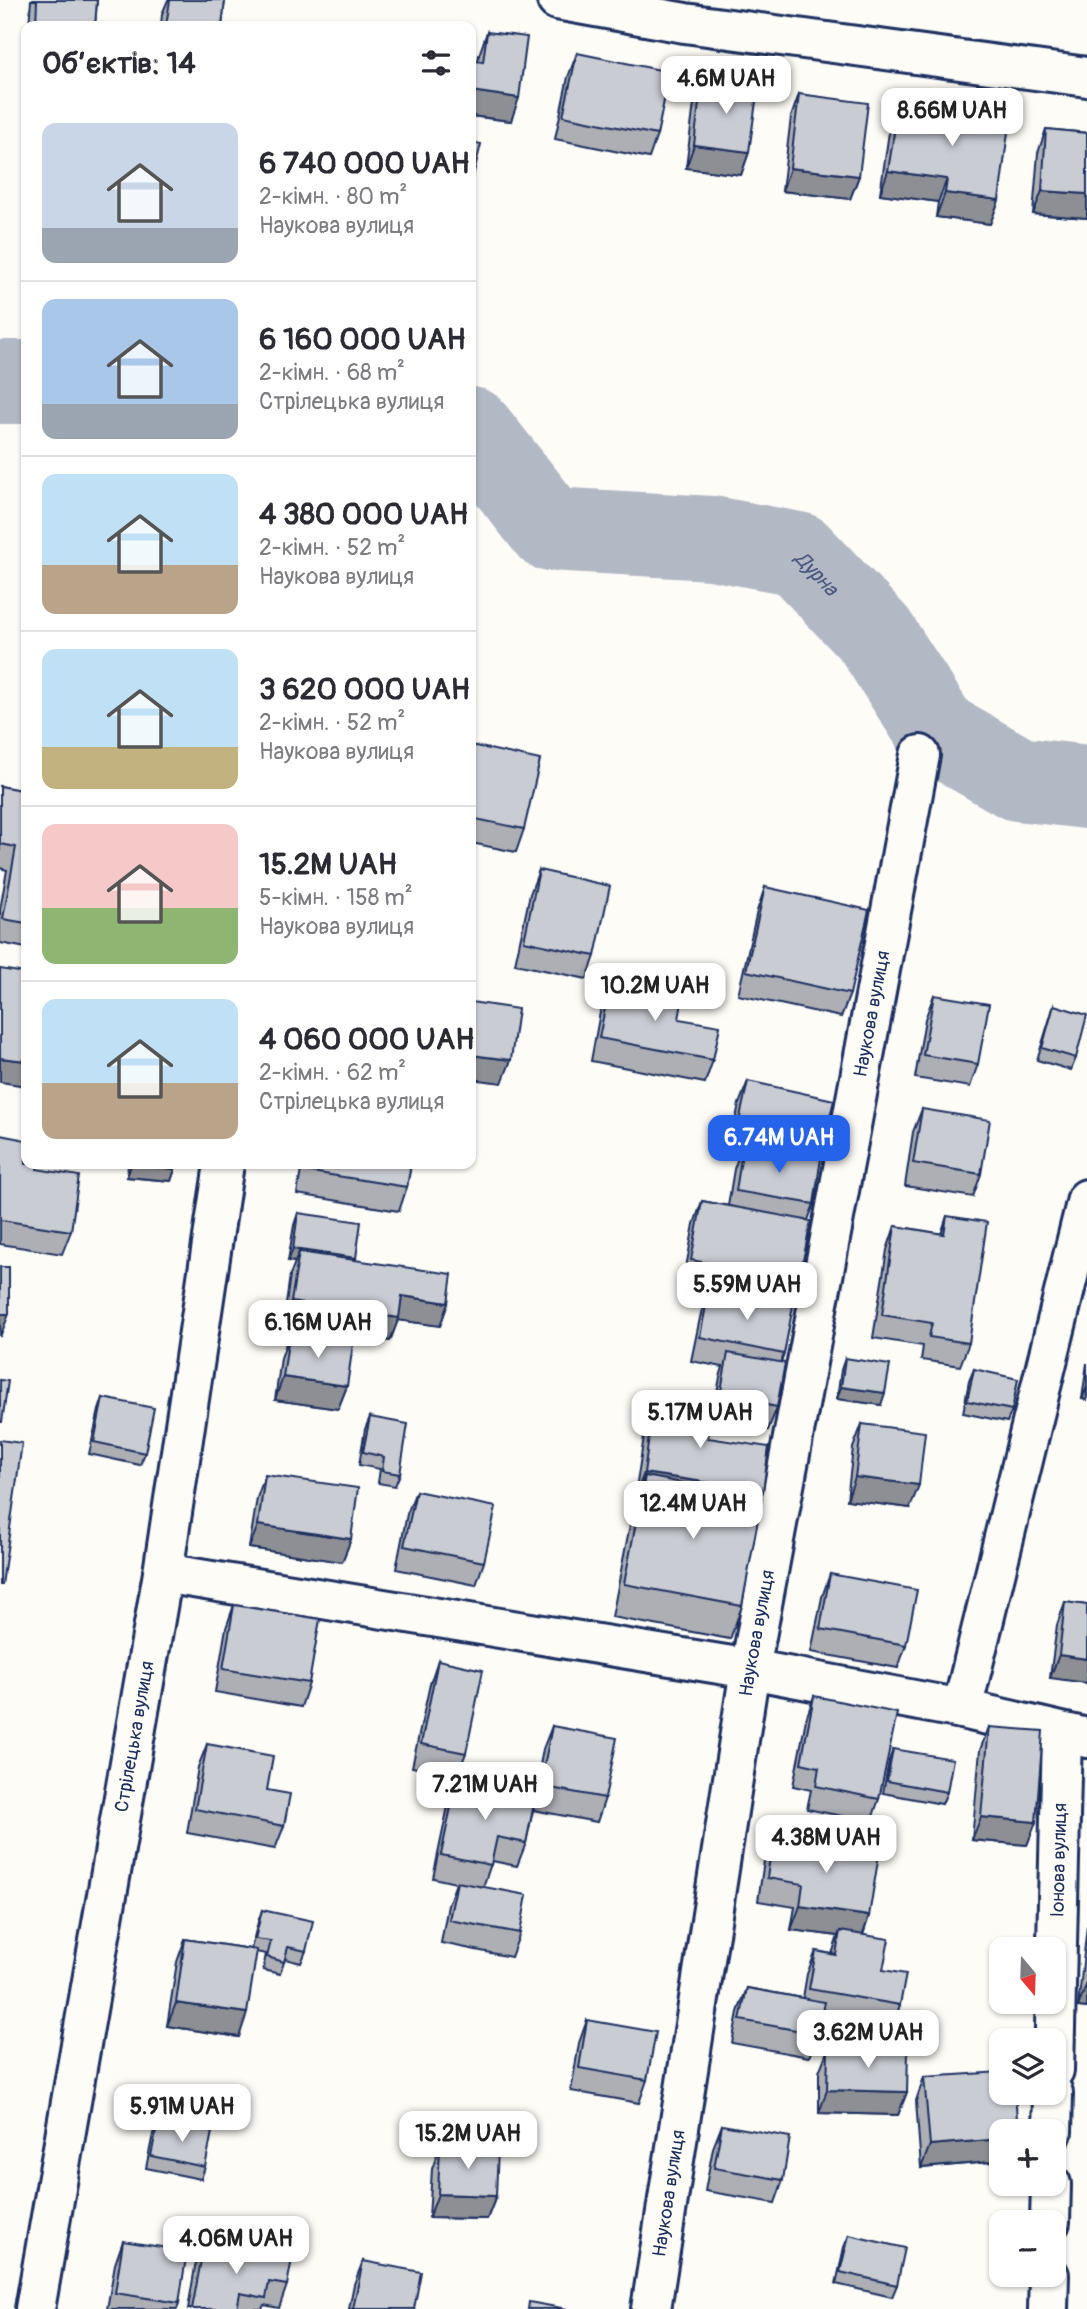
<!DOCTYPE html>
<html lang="uk">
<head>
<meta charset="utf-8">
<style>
  body { margin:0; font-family:Pangolin,sans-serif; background:#f2f2f3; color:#2b2b33; height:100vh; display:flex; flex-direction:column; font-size:26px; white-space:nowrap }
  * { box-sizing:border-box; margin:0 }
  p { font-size:23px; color:#7c7c81 }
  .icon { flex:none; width:38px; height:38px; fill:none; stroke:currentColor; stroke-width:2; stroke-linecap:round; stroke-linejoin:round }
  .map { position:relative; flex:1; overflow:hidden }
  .side { position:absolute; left:21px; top:21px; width:455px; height:1148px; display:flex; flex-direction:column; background:#fff; border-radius:14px; box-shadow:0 2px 5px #0004 }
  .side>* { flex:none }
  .needle { width:46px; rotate:161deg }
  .fabs { position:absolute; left:989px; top:1937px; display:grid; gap:14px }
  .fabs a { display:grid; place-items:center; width:77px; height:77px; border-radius:14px; background:#fff; box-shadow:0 2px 5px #0004; font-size:35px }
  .price { position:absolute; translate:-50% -60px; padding:0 16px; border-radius:14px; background:#fff; color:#222; font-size:23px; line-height:46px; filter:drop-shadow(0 2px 4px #0008) }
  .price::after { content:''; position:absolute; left:50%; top:42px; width:21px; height:16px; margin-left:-10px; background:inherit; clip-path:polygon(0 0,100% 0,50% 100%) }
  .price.selected { background:#2563eb; color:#fff }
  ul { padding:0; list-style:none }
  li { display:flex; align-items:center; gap:21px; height:175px; padding:0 21px }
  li+li { border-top:2px solid #e1e1e2 }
  li span { display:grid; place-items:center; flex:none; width:196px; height:140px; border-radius:14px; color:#555 }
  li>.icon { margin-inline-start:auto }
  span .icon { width:84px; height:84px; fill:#fffc; stroke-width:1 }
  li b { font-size:30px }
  h2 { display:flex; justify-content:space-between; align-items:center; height:84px; padding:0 21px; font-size:30px }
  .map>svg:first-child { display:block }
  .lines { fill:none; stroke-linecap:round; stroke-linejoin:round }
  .river { stroke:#b3b8c5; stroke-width:84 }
  .minor-casing { stroke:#1b2f5e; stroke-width:44 }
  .minor { stroke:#fdfcf7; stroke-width:38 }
  .wall { fill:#adafb5; stroke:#1b2f5e; stroke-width:2 }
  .shaded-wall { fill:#8d8f94; stroke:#1b2f5e; stroke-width:2 }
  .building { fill:#c9ccd3; stroke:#1b2f5e; stroke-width:2 }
  .labels { text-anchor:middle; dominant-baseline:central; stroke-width:5; stroke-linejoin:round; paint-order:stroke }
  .street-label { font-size:19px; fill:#1b2f5e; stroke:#fdfcf7 }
  .water-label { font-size:21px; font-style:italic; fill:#49587d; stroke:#fdfcf7 }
</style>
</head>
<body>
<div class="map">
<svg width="1087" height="2309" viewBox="0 0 1087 2309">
  <rect width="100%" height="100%" fill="#fdfcf7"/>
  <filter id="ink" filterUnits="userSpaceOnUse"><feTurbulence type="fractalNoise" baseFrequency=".0143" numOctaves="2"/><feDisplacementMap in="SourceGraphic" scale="14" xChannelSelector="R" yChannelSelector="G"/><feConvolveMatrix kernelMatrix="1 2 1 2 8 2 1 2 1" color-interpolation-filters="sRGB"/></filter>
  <g filter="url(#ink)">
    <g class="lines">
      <g class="river">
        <polyline points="0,382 26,382"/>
        <path id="s1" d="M471,429L550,529L712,538L798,554L875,635L938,733L1018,779L1087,787"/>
      </g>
      <defs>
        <g id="minor">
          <polyline points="557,0 685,23 1087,77"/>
          <polyline points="163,1573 750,1669 962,1709 1087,1738"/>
          <polyline points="962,1709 1087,1199"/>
          <path id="s2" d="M1054,2070L1062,1733"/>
          <polyline points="1052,2132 1053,2093"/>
          <polyline points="1050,2222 1051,2184"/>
          <path id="s3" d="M35,2309L163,1573L224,1164"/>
          <path id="s4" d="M651,2309L750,1669L920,755"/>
          <polyline points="1048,2309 1049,2275"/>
        </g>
      </defs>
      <use href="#minor" class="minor-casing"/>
      <use href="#minor" class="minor"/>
    </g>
    <g class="wall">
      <polygon points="31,0 97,0 95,26 29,26"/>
      <polygon points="168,0 225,0 222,26 161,26 162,14"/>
      <polygon points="487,32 511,121 471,116 471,60 478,61 479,55"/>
      <polygon points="577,53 657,135 649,158 555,139 568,77"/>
      <polygon points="702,79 749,152 741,175 686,168 694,103"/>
      <polygon points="799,94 859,176 850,199 782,191 791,117"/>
      <polygon points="899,102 999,200 990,224 936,217 938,202 880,194 890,125"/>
      <polygon points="1046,129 1087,133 1087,218 1033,214 1038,153"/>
      <polygon points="471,745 524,829 516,852 471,843"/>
      <polygon points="0,786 26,791 26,948 0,943 0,910 7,870 0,868"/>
      <polygon points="539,870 595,956 587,979 515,964 530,894"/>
      <polygon points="765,887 850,994 841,1017 738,995 757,911"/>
      <polygon points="610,984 679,1019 713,1060 705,1083 591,1061 601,1007"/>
      <polygon points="934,995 978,1064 970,1087 915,1078 925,1019"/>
      <polygon points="1054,1005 1076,1058 1071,1070 1037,1060"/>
      <polygon points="748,1081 823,1146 819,1158 814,1204 808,1220 799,1280 791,1303 683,1284 694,1224 702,1201 728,1206 734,1169 740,1152 729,1150 739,1104"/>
      <polygon points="922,1109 981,1174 973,1197 905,1186 913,1132"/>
      <polygon points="0,1135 37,1169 71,1231 62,1254 0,1244"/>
      <polygon points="128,1164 176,1164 175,1169 171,1181 127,1177"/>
      <polygon points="302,1164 411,1164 407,1187 399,1211 297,1194"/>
      <polygon points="298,1213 355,1260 448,1303 440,1326 398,1320 390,1341 283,1326 290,1275 295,1262 288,1261 294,1225"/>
      <polygon points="947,1216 969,1343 960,1366 921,1360 923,1346 873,1338 887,1250 895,1226 941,1234"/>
      <polygon points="709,1290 784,1354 781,1363 777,1407 768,1430 712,1420 720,1377 723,1367 691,1361 701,1313"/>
      <polygon points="289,1335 347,1386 338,1409 275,1400 281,1358"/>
      <polygon points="845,1358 881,1405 837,1399 841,1370"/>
      <polygon points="1087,1363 1087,1400 1082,1399"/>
      <polygon points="974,1369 1012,1410 1007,1422 963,1413 969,1381"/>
      <polygon points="103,1398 145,1453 140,1465 89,1454 99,1410"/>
      <polygon points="654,1400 708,1438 760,1498 742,1606 730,1639 612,1617 633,1509 637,1497 635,1496 646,1423"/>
      <polygon points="370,1417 400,1474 395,1486 378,1483 380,1469 359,1465 365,1429"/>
      <polygon points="862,1424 910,1508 847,1500 853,1448"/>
      <polygon points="265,1475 351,1539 342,1562 249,1548 257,1498"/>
      <polygon points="416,1491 484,1562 476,1585 396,1569 407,1514"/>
      <polygon points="830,1574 906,1645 898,1668 811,1652 822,1597"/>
      <polygon points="1065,1602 1087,1605 1050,1678 1057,1625"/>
      <polygon points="234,1605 309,1683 301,1707 215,1692 226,1628"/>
      <polygon points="438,1660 466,1753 457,1776 412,1767 430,1684"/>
      <polygon points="814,1696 879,1799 871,1822 807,1809 811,1790 793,1786 806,1719"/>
      <polygon points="552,1726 605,1798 597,1822 533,1810 526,1843 517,1866 492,1861 483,1887 520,1933 511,1957 441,1943 448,1905 456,1883 433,1878 448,1806 456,1783 534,1798 543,1749"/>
      <polygon points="989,1727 1036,1822 1027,1845 972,1840 980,1750"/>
      <polygon points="207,1744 267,1790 284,1826 275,1849 187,1833 198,1767"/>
      <polygon points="893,1749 947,1792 942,1804 883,1793 889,1761"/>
      <polygon points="773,1838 869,1916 863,1935 883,1970 900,2005 892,2028 821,2016 818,2034 809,2057 732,2043 738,2012 747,1988 803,1998 807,1974 816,1951 832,1954 838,1936 791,1930 795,1907 758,1901 764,1861"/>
      <polygon points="262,1910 306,1951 301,1963 285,1959 280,1974 263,1970 266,1954 256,1952 239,2037 167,2026 177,1962 185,1939 251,1949 258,1922"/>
      <polygon points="1087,1926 1087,2008 1078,2007"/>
      <polygon points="587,2020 647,2080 639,2103 571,2091 579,2043"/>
      <polygon points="828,2049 907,2092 898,2115 819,2113 819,2072"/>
      <polygon points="924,2077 1001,2132 1001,2161 921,2168 916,2101"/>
      <polygon points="158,2122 205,2167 201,2179 146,2168 153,2134"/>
      <polygon points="722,2125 783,2180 775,2203 705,2191 713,2148"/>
      <polygon points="440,2146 496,2196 487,2219 429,2218 432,2169"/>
      <polygon points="849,2235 897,2285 892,2297 836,2284 844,2247"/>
      <polygon points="123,2241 179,2303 177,2309 107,2309 115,2264"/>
      <polygon points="204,2244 287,2285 279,2308 264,2305 262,2309 188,2309 195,2267"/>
      <polygon points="363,2261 414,2309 349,2309 354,2284"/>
    </g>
    <g class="shaded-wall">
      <polygon points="471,91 519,98 511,121 471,116"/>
      <polygon points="694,145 749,152 741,175 686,168"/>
      <polygon points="790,168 859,176 850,199 782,191"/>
      <polygon points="888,171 947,179 938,202 880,194"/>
      <polygon points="1042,191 1087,194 1087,218 1033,214"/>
      <polygon points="945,193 999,200 990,224 936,217"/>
      <polygon points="471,1055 511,1060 502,1083 471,1079"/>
      <polygon points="0,1058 26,1061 26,1086 0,1082"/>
      <polygon points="131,1165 175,1169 171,1181 127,1177"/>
      <polygon points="293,1249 356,1258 351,1270 299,1252 295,1262 288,1261"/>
      <polygon points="402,1296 448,1303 440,1326 398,1320 390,1341 283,1326 291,1302"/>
      <polygon points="0,1314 9,1314 0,1337"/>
      <polygon points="283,1377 347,1386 338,1409 275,1400"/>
      <polygon points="841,1387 885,1393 881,1405 837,1399"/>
      <polygon points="1087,1387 1087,1400 1082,1399"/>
      <polygon points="644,1473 763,1491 754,1514 645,1476 637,1497 635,1496"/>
      <polygon points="855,1477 919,1485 910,1508 847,1500"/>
      <polygon points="258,1525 351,1539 342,1562 249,1548"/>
      <polygon points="1059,1655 1087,1659 1087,1683 1050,1678"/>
      <polygon points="981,1817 1036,1822 1027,1845 972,1840"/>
      <polygon points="800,1906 869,1916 861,1940 840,1931 838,1936 791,1930"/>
      <polygon points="1087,1983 1087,2008 1078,2007"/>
      <polygon points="176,2003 247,2013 239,2037 167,2026"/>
      <polygon points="827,2090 907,2092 898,2115 819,2113"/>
      <polygon points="1001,2139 1001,2161 921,2168 930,2145"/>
      <polygon points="438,2194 496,2196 487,2219 429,2218"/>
    </g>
    <g class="building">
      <polygon points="37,0 97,0 95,26 36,26"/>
      <polygon points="170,0 225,0 222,26 166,26"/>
      <polygon points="487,32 527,37 519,98 471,91 471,60 483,62"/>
      <polygon points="577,53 670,72 657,135 563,116"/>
      <polygon points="702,79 758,87 749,152 694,145"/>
      <polygon points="799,94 868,103 859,176 790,168"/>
      <polygon points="899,102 1010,117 999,200 945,193 947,179 888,171"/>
      <polygon points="1046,129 1087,133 1087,194 1042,191"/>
      <polygon points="471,142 481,144 471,184"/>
      <polygon points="471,745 540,760 524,829 471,818"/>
      <polygon points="0,786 26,791 26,923 3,919 16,847 0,844"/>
      <polygon points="539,870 610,886 595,956 524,941"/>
      <polygon points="765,887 869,910 850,994 746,971"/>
      <polygon points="0,969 26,973 26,1061 0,1058"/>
      <polygon points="610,984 683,997 679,1019 720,1026 713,1060 599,1038"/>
      <polygon points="934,995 989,1004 978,1064 923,1055"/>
      <polygon points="471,1002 518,1009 511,1060 471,1055"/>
      <polygon points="1054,1005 1087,1015 1076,1058 1042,1048"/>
      <polygon points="748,1081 834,1100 823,1146 738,1126"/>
      <polygon points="922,1109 990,1120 981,1174 913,1163"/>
      <polygon points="0,1135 26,1140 26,1164 38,1164 37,1169 79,1176 71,1231 0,1220"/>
      <polygon points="743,1146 821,1158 814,1204 736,1191"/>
      <polygon points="132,1164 176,1164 175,1169 131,1165"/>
      <polygon points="306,1164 411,1164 407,1187 305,1171"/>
      <polygon points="702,1201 811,1221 799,1280 691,1260"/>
      <polygon points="298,1213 361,1222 356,1258 293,1249"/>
      <polygon points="947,1216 987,1222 969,1343 929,1337 932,1323 882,1315 895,1226 944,1234"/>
      <polygon points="299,1252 452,1274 448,1303 402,1296 399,1318 291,1302"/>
      <rect x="0" y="1267" width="9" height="47"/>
      <polygon points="709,1290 793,1306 784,1354 700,1337"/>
      <polygon points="289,1335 353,1344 347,1386 283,1377"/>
      <polygon points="728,1353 785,1363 777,1407 720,1396"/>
      <polygon points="845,1358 890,1365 885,1393 841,1387"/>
      <polygon points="974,1369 1018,1379 1012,1410 967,1401"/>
      <polygon points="0,1380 8,1381 2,1422 0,1422"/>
      <polygon points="103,1398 154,1408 145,1453 94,1442"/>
      <polygon points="654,1400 713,1409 708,1438 769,1447 763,1491 644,1473"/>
      <polygon points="370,1417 408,1424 400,1474 382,1471 384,1457 363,1452"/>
      <polygon points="862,1424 925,1432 919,1485 855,1477"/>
      <polygon points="0,1440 22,1443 2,1585 0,1585"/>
      <polygon points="265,1475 358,1488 351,1539 258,1525"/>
      <polygon points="645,1476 762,1498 742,1606 624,1584"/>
      <polygon points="416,1491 496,1507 484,1562 404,1546"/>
      <polygon points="830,1574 917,1590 906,1645 820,1629"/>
      <polygon points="1065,1602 1087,1605 1087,1659 1059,1655"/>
      <polygon points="234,1605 320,1619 309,1683 223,1669"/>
      <polygon points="438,1660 483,1670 466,1753 421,1744"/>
      <polygon points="814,1696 897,1713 879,1799 816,1786 819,1767 801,1763"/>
      <polygon points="552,1726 617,1738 605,1798 540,1786"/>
      <polygon points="989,1727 1043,1731 1036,1822 981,1817"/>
      <polygon points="207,1744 273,1756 267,1790 290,1794 284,1826 195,1809"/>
      <polygon points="893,1749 953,1759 947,1792 887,1781"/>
      <polygon points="456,1783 535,1799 526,1843 497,1837 491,1865 441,1855"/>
      <polygon points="773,1838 879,1854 869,1916 800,1906 803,1884 767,1878"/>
      <polygon points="457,1882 527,1895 520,1933 449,1920"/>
      <polygon points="262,1910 313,1921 306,1951 288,1947 284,1962 267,1957 271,1941 255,1939"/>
      <polygon points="840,1931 889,1939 883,1970 906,1974 900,2005 809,1989 816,1951 836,1955"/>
      <polygon points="185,1939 257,1950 247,2013 176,2003"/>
      <polygon points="747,1988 824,2002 818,2034 740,2020"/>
      <polygon points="587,2020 656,2032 647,2080 579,2068"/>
      <polygon points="828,2049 908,2050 907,2092 827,2090"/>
      <polygon points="1001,2072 1001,2093 1015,2093 1018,2132 1001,2132 1001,2139 930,2145 924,2077"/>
      <polygon points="158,2122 212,2132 205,2167 151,2156"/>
      <polygon points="722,2125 790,2137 783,2180 714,2168"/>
      <polygon points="440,2146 498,2148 496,2196 438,2194"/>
      <polygon points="849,2235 905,2248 897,2285 840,2272"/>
      <polygon points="123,2241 187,2251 179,2303 115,2293"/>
      <polygon points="204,2244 292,2259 287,2285 269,2282 266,2298 240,2293 237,2309 192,2309"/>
      <polygon points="363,2261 421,2272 414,2309 353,2309"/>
      <polygon points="529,2302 567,2309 528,2309"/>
    </g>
  </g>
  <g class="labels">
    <g class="street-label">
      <text stroke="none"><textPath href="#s4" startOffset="1314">Наукова вулиця</textPath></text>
      <text stroke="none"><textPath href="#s4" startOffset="684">Наукова вулиця</textPath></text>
      <text stroke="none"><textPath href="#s3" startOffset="581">Стрілецька вулиця</textPath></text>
      <text stroke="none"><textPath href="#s2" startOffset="210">Іонова вулиця</textPath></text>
      <text stroke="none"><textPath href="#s4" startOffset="117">Наукова вулиця</textPath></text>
    </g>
    <g class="water-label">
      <text stroke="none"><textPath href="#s1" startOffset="404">Дурна</textPath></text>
    </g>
  </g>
</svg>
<div class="fabs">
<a><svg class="needle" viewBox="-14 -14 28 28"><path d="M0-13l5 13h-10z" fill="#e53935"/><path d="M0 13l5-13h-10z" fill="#7c7c81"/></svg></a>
<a><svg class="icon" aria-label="layers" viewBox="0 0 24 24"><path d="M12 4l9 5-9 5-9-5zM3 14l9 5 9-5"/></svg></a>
<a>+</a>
<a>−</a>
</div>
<b class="price" style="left:726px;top:116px">4.6M UAH</b>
<b class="price" style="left:952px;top:148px">8.66M UAH</b>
<b class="price" style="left:655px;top:1023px">10.2M UAH</b>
<b class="price selected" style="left:779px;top:1175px">6.74M UAH</b>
<b class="price" style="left:747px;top:1322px">5.59M UAH</b>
<b class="price" style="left:318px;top:1360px">6.16M UAH</b>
<b class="price" style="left:700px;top:1450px">5.17M UAH</b>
<b class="price" style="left:693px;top:1541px">12.4M UAH</b>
<b class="price" style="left:485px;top:1822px">7.21M UAH</b>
<b class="price" style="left:826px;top:1875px">4.38M UAH</b>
<b class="price" style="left:868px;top:2070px">3.62M UAH</b>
<b class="price" style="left:182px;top:2144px">5.91M UAH</b>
<b class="price" style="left:468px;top:2171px">15.2M UAH</b>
<b class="price" style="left:236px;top:2276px">4.06M UAH</b>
<section class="side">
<h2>Об’єктів: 14<svg class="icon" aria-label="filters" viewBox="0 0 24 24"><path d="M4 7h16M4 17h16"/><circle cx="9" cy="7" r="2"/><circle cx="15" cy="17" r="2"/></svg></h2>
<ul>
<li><span style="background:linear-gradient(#c9d6e8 75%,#9aa5b1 0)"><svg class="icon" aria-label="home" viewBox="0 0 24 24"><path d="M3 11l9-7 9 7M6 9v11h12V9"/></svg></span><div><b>6 740 000 UAH</b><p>2-кімн. · 80 m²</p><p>Наукова вулиця</p></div></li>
<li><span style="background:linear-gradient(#a9c7e8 75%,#9aa5b1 0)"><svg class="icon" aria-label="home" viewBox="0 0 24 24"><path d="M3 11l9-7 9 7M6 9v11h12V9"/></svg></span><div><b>6 160 000 UAH</b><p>2-кімн. · 68 m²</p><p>Стрілецька вулиця</p></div></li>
<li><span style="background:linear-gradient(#bfe0f5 65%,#b9a48a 0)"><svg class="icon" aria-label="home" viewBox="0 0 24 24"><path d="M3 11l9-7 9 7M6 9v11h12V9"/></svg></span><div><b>4 380 000 UAH</b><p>2-кімн. · 52 m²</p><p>Наукова вулиця</p></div></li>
<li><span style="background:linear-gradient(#bfe0f5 70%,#c2b280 0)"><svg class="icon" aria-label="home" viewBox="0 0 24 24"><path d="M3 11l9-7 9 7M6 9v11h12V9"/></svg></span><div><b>3 620 000 UAH</b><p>2-кімн. · 52 m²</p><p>Наукова вулиця</p></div></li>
<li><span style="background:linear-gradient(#f6c9c9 60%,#8fb573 0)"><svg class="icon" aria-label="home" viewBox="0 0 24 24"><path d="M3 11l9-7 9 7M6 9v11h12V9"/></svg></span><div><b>15.2M UAH</b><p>5-кімн. · 158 m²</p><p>Наукова вулиця</p></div></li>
<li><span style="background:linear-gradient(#bfe0f5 60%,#b9a48a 0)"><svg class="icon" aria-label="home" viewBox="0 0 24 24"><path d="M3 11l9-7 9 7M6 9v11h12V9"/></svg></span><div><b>4 060 000 UAH</b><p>2-кімн. · 62 m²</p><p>Стрілецька вулиця</p></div></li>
</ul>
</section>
</div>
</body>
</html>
